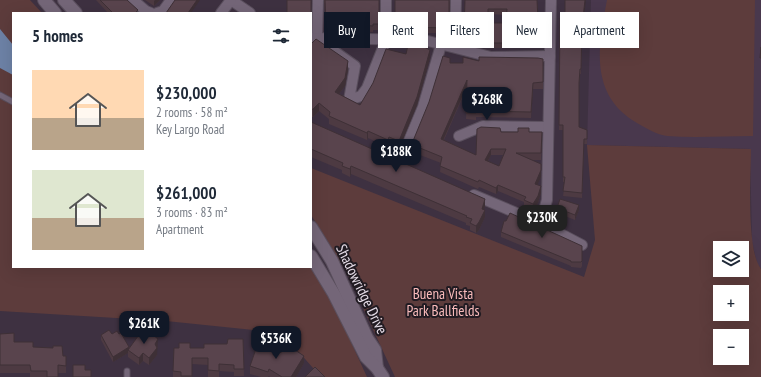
<!DOCTYPE html>
<html lang="en">
<head>
<meta charset="utf-8">
<style>
  body { margin:0; font-family:"PT Sans Narrow",sans-serif; background:#f6f6f7; color:#1f2937; height:100vh; display:flex; flex-direction:column; font-size:15px; white-space:nowrap }
  * { box-sizing:border-box; margin:0 }
  p { font-size:13px; color:#747a83 }
  .icon { flex:none; width:22px; height:22px; fill:none; stroke:currentColor; stroke-width:2; stroke-linecap:round; stroke-linejoin:round }
  .map { position:relative; flex:1; overflow:hidden }
  .panel { position:absolute; left:12px; top:12px; width:300px; height:256px; display:flex; flex-direction:column; background:#fff; border-radius:0px; box-shadow:0 4px 16px #0002 }
  .panel>* { flex:none }
  .top-card { position:absolute; left:324px; top:12px; width:377px; height:36px; display:flex; gap:8px }
  .tools { position:absolute; left:713px; top:241px; display:grid; gap:8px }
  .tools a { display:grid; place-items:center; width:36px; height:36px; border-radius:0px; background:#fff; box-shadow:0 4px 16px #0002; font-size:20px }
  .price { position:absolute; translate:-50% -34px; padding:0 9px; border-radius:8px; background:#111827; color:#fff; font-size:13px; line-height:26px; filter:drop-shadow(0 1px 2px #0008) }
  .price::after { content:''; position:absolute; left:50%; top:24px; width:12px; height:9px; margin-left:-6px; background:inherit; clip-path:polygon(0 0,100% 0,50% 100%) }
  .price.active { background:#222; color:#fff }
  ul { padding:0; list-style:none }
  li { display:flex; align-items:center; gap:12px; height:100px; padding:0 20px }
  li span { display:grid; place-items:center; flex:none; width:112px; height:80px; border-radius:0px; color:#555 }
  li>.icon { margin-inline-start:auto }
  span .icon { width:48px; height:48px; fill:#fffc; stroke-width:1 }
  li b { font-size:17px }
  h2 { display:flex; justify-content:space-between; align-items:center; height:48px; padding:0 20px; font-size:17px }
  .chip { padding:0 14px; border-radius:0px; background:#fff; box-shadow:0 4px 16px #0002; font-size:14px; line-height:36px }
  .chip.active { background:#111827; color:#fff }
  .map>svg:first-child { display:block }
  .built { fill:#49384d }
  .green { fill:#5d3c3c; fill-rule:evenodd }
  .water { fill:#6d82a6 }
  .lines { fill:none; stroke-linecap:round; stroke-linejoin:round }
  .service-casing { stroke:#5a4f5d; stroke-width:7 }
  .minor-casing { stroke:#5a4f5d; stroke-width:12 }
  .tertiary-casing { stroke:#5a4f5d; stroke-width:14 }
  .service { stroke:#746678; stroke-width:5 }
  .minor { stroke:#746678; stroke-width:10 }
  .tertiary { stroke:#746678; stroke-width:12 }
  .wall { fill:#4d3a42; fill-rule:evenodd }
  .shaded-wall { fill:#3e3036 }
  .building { fill:#59444d; stroke:#3e3036; fill-rule:evenodd }
  .labels { text-anchor:middle; dominant-baseline:central; stroke-width:4; stroke-linejoin:round; paint-order:stroke }
  .street-label { font-size:15px; fill:#e6dde8; stroke:#211b22 }
  .park-label { font-size:15px; fill:#f9bbbb; stroke:#211b22 }
</style>
</head>
<body>
<div class="map">
<svg width="761" height="377" viewBox="0 0 761 377">
  <rect width="100%" height="100%" fill="#3e3141"/>
  <polygon class="built" points="591,0 761,0 761,269 757,264 752,242 750,149 587,145"/>
  <g class="green">
    <polygon points="0,0 30,0 42,13 13,13 13,267 311,267 311,255 367,377 321,377 282,333 166,321 0,311"/>
    <path d="M607,0H755L753,136C725,136 695,138 667,136C657,135 646,128 637,123C589,95 598,46 607,0Z"/>
    <path d="M587,145L751,149C751,176 746,250 761,269V377H395L346,271L311,215V168L584,277L595,240ZM720,248H742V270H720ZM720,292H742V314H720ZM720,336H742V358H720Z"/>
  </g>
  <polygon class="water" points="0,29 13,45 13,75 0,68"/>
  <g class="lines">
    <defs>
      <g id="service">
        <polyline points="0,95 13,102"/>
        <polyline points="127,377 127,371"/>
      </g>
      <g id="minor">
        <polyline points="133,0 146,11 151,13"/>
        <polyline points="231,0 250,13"/>
        <polyline points="318,0 317,39 355,66 349,100 361,96 367,88 386,40 386,0"/>
        <polyline points="157,13 163,11 171,0"/>
        <polyline points="221,13 231,0"/>
        <polyline points="311,38 424,40 491,57 550,56"/>
        <polyline points="455,47 456,0"/>
        <polyline points="459,136 483,126 548,127"/>
        <polyline points="400,162 423,107 441,45"/>
        <polyline points="474,195 540,223 582,245"/>
        <polyline points="540,223 547,200 551,0"/>
      </g>
      <g id="tertiary">
        <polyline points="44,0 55,13"/>
        <polyline points="64,0 76,13"/>
        <polyline points="311,227 332,261 367,338 375,350 377,368"/>
        <polyline points="311,256 334,294 366,357 377,368 383,377"/>
      </g>
    </defs>
    <use href="#service" class="service-casing"/>
    <use href="#minor" class="minor-casing"/>
    <use href="#tertiary" class="tertiary-casing"/>
    <use href="#service" class="service"/>
    <use href="#minor" class="minor"/>
    <use href="#tertiary" class="tertiary"/>
  </g>
  <g class="wall">
    <polygon points="96,0 127,0 138,13 108,13"/>
    <polygon points="145,0 160,0 154,6"/>
    <polygon points="324,0 379,0 379,30 373,30 373,32 347,30 339,32 326,29"/>
    <polygon points="395,0 450,0 449,33 401,33 401,31 396,31 395,16"/>
    <path d="M465,0H537L538,20L544,29L543,48H492V39L490,38L472,37L464,35ZM488,14L506,15V23H488Z"/>
    <polygon points="560,18 582,32 581,74 580,74 579,87 579,127 587,130 587,144 584,144 582,198 563,196 565,182 563,182 563,130 559,130"/>
    <polygon points="311,44 348,69 345,86 339,94 360,105 406,54 425,47 430,58 417,105 399,149 389,145 388,147 368,138 367,140 329,124 329,119 319,111 313,117 311,117"/>
    <path d="M543,59V89H533L531,118L476,117V120L466,119L467,87L444,140L476,155L501,132H542L541,160H531L541,164V177L537,185L541,193L538,203L533,210L524,206V202L498,191L496,194L479,187L478,189L440,172L441,163L420,155V152L419,150L413,148V141L450,63H463L479,61ZM491,155H503L499,166L488,161Z"/>
    <polygon points="311,122 485,206 484,209 485,217 479,230 476,233 470,230 470,226 466,225 466,223 351,174 350,177 342,173 342,170 311,157"/>
    <polygon points="557,208 579,210 575,220 557,213"/>
    <polygon points="501,232 582,246 582,266 581,268 571,267 571,266 501,237"/>
    <polygon points="0,334 14,342 63,356 66,356 66,373 58,373 58,377 30,377 30,373 0,373"/>
    <polygon points="112,334 119,334 129,347 158,347 157,348 157,355 149,365 143,361 139,365 128,357 128,353 113,362 101,340 101,335"/>
    <polygon points="243,339 244,376 234,376 234,372 219,371 219,377 208,377 208,365 192,364 192,377 173,377 173,371 190,348 204,348 227,344"/>
    <polygon points="276,352 276,354 304,363 296,377 270,377 269,376 268,377 261,377 250,374 250,366"/>
  </g>
  <g class="shaded-wall">
    <polygon points="155,0 160,0 154,6 154,1"/>
    <polygon points="197,0 200,0 191,13 188,13"/>
    <polygon points="585,0 586,0 582,32 581,74 582,27"/>
    <polygon points="430,50 430,58 417,105 399,149 399,141"/>
    <polygon points="348,61 348,69 345,86 335,99 335,92"/>
    <polygon points="467,80 467,86 441,145 441,139"/>
    <polygon points="533,83 533,89 531,118 531,112"/>
    <polygon points="319,103 319,111 313,117 313,109"/>
    <polygon points="368,131 368,138 367,140 367,133"/>
    <polygon points="389,137 389,145 388,147 388,140"/>
    <polygon points="491,149 491,155 485,166 485,160"/>
    <polygon points="351,166 351,174 350,177 350,169"/>
    <polygon points="541,170 541,177 535,190 535,184"/>
    <polygon points="498,185 498,191 496,194 496,188"/>
    <polygon points="541,186 541,193 538,203 533,210 533,204"/>
    <polygon points="485,199 485,206 483,213 485,210 485,217 479,230 476,233 476,226"/>
    <polygon points="579,205 579,210 575,220 575,215"/>
    <polygon points="158,339 157,355 149,365 149,358"/>
    <polygon points="276,344 276,352 273,362 273,355"/>
    <polygon points="129,347 129,351 128,350 128,353 113,362 113,357"/>
    <polygon points="143,353 143,361 139,365 139,358"/>
    <polygon points="304,356 304,363 296,377 291,377"/>
  </g>
  <g class="building">
    <polygon points="100,0 127,0 138,10 135,13 113,13"/>
    <polygon points="175,0 197,0 188,13 166,13"/>
    <polygon points="287,0 311,0 311,14 311,13 287,13"/>
    <polygon points="325,0 379,0 379,24 373,24 373,26 347,24 339,26 326,23"/>
    <polygon points="395,0 449,0 449,28 401,27 401,26 396,26 395,11"/>
    <path d="M465,0H537L538,20H540V24H544L543,43H492V34L490,32H472L464,30ZM488,9H507L506,23H488Z"/>
    <polygon points="565,0 585,0 582,27 581,69 580,69 579,83 579,127 587,130 587,139 584,139 582,193 563,191 565,177 563,177 563,125 559,125 560,18 565,18"/>
    <polygon points="316,39 348,61 345,78 335,92 360,105 373,83 386,49 406,54 409,41 425,45 424,47 430,50 417,97 399,141 389,137 388,140 368,131 367,133 329,116 330,112 319,103 313,109 311,110 311,44"/>
    <polygon points="761,47 761,58 760,58"/>
    <path d="M443,56L450,58V63H463V57L479,61V57L538,58L543,59V82L533,83L531,112L476,111V113H466L467,80L441,139L476,155L477,129L481,127L500,128L501,132H518V128H529V132H542L541,153H516L541,164V170L535,184L541,186L538,196L533,204L524,200L526,197L498,185L496,188L479,180L478,182L440,166L442,157L420,148L421,146L419,144L413,141L429,102ZM491,149H506L499,166L485,160Z"/>
    <polygon points="311,122 485,199 482,209 485,210 479,222 476,226 470,223 472,219 466,217 467,216 351,166 350,169 342,166 343,163 311,149"/>
    <polygon points="560,199 579,205 575,215 557,208"/>
    <polygon points="510,213 582,246 582,261 581,262 571,262 571,261 501,232 504,221 506,221"/>
    <polygon points="109,330 112,334 117,331 119,334 121,333 129,347 113,357 101,335"/>
    <polygon points="147,330 158,339 155,344 157,348 149,358 143,353 139,358 128,350 141,332"/>
    <polygon points="14,333 14,342 33,342 33,347 53,348 53,346 62,346 63,356 66,356 66,366 58,365 58,377 47,377 47,371 31,371 30,365 0,365 0,334"/>
    <polygon points="228,339 243,339 244,369 234,369 234,365 219,364 219,371 208,370 208,358 192,358 192,376 181,376 181,372 173,371 174,348 179,348 179,343 190,343 190,348 204,348 204,344 227,344"/>
    <polygon points="268,341 276,344 273,355 292,348 304,356 291,377 282,377 269,369 268,372 250,366 257,346 260,347 261,342 267,344"/>
    <polygon points="73,365 85,365 85,370 91,370 91,377 73,377"/>
    <polygon points="315,367 325,377 305,377"/>
  </g>
  <g class="labels">
    <g class="street-label">
      <text transform="translate(362 289) rotate(64)">Shadowridge Drive</text>
    </g>
    <g class="park-label">
      <text x="443" y="293">Buena Vista<tspan x="443" dy="17">Park Ballfields</tspan></text>
    </g>
  </g>
</svg>
<div class="tools">
<a><svg class="icon" aria-label="layers" viewBox="0 0 24 24"><path d="M12 4l9 5-9 5-9-5zM3 14l9 5 9-5"/></svg></a>
<a>+</a>
<a>−</a>
</div>
<b class="price" style="left:487px;top:121px">$268K</b>
<b class="price" style="left:396px;top:173px">$188K</b>
<b class="price active" style="left:542px;top:239px">$230K</b>
<b class="price" style="left:144px;top:345px">$261K</b>
<b class="price" style="left:276px;top:360px">$536K</b>
<div class="top-card">
<a class="chip active">Buy</a>
<a class="chip">Rent</a>
<a class="chip">Filters</a>
<a class="chip">New</a>
<a class="chip">Apartment</a>
</div>
<section class="panel">
<h2>5 homes<svg class="icon" aria-label="filters" viewBox="0 0 24 24"><path d="M4 7h16M4 17h16"/><circle cx="9" cy="7" r="2"/><circle cx="15" cy="17" r="2"/></svg></h2>
<ul>
<li><span style="background:linear-gradient(#ffd9b3 60%,#b9a48a 0)"><svg class="icon" aria-label="home" viewBox="0 0 24 24"><path d="M3 11l9-7 9 7M6 9v11h12V9"/></svg></span><div><b>$230,000</b><p>2 rooms · 58 m²</p><p>Key Largo Road</p></div></li>
<li><span style="background:linear-gradient(#dfe7d0 60%,#b9a48a 0)"><svg class="icon" aria-label="home" viewBox="0 0 24 24"><path d="M3 11l9-7 9 7M6 9v11h12V9"/></svg></span><div><b>$261,000</b><p>3 rooms · 83 m²</p><p>Apartment</p></div></li>
</ul>
</section>
</div>
</body>
</html>
